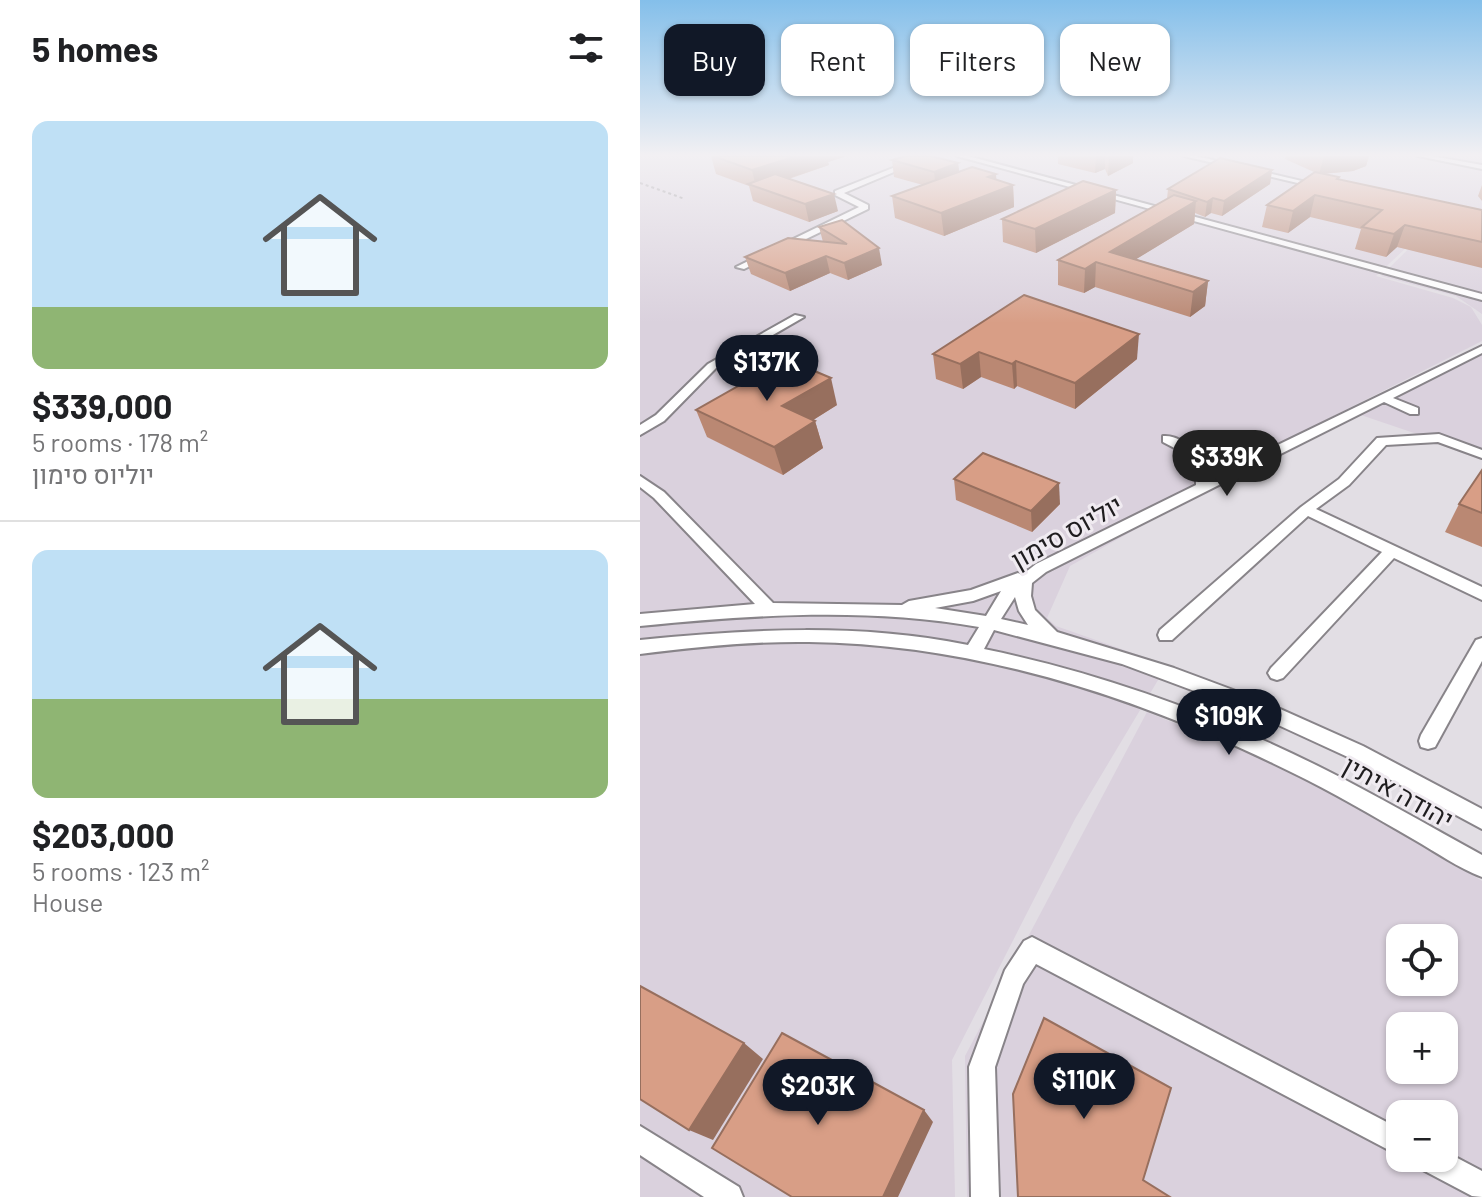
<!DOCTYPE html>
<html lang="en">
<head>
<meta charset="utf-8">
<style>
  body { margin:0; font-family:Barlow,Heebo,sans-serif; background:#f6f6f6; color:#202124; height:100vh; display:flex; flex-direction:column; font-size:30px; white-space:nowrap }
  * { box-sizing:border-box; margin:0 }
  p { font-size:26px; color:#757577 }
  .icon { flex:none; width:44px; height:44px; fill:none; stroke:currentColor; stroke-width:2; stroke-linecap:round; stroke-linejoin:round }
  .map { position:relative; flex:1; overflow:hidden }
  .details { display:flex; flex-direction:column; background:#fff; width:640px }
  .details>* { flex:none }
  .top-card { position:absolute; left:24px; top:24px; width:698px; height:72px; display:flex; gap:16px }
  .tools { position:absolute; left:746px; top:924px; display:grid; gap:16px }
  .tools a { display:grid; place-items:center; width:72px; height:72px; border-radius:16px; background:#fff; box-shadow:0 2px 6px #0004; font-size:40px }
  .price { position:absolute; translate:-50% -68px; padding:0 18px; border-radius:28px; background:#111827; color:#fff; font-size:26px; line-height:52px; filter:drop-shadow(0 2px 4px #0008) }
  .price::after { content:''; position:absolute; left:50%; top:48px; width:24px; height:18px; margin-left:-12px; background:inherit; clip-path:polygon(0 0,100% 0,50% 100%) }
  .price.current { background:#222; color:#fff }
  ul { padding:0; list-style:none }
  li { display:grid; align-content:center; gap:16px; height:424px; padding:0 32px }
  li+li { border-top:2px solid #e0e0e0 }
  li span { display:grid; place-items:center; height:248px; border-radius:16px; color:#555 }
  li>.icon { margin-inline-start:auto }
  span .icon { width:144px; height:144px; fill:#fffc; stroke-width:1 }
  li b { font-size:34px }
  h2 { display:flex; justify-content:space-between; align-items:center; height:96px; padding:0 32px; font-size:34px }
  .pill { padding:0 28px; border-radius:16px; background:#fff; box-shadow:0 2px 6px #0004; font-size:28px; line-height:72px }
  .pill.current { background:#111827; color:#fff }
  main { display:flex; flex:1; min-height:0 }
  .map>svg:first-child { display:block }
  .built { fill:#dad1dd; fill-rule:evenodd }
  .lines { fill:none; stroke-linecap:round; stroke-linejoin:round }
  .minor-casing { stroke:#888489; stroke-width:4 }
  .path { stroke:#888589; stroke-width:2; stroke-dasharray:3 3; stroke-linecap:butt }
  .minor { fill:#fff; fill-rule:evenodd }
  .wall { fill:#ba8873 }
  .shaded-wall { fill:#976f5e }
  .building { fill:#d89e86; stroke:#976f5e; stroke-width:2 }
  .labels { text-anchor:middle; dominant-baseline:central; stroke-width:6; stroke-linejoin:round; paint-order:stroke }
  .street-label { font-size:26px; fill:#1f1d1f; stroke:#f0ebf1 }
</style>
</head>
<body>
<main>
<section class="details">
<h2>5 homes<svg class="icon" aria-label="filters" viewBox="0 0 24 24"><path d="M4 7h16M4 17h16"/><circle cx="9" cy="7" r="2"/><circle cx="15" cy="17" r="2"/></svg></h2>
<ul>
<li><span style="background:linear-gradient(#bfe0f5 75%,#8fb573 0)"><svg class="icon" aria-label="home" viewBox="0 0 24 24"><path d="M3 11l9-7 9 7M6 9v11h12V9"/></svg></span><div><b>$339,000</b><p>5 rooms · 178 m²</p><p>יוליוס סימון</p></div></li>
<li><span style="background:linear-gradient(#bfe0f5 60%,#8fb573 0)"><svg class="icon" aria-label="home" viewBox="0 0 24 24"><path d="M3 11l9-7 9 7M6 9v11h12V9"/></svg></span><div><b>$203,000</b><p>5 rooms · 123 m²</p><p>House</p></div></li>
</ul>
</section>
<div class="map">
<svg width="842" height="1197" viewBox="0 0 842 1197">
  <rect width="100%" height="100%" fill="#e2dee4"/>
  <g class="built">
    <polygon points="0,156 842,156 842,229 797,219 736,276 813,298 831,307 842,325 842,341 614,456 537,506 430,566 407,618 416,626 527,665 435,819 312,1060 315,1197 0,1197"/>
    <polygon points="798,220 842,230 842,314 816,296 741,276"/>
    <polygon points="842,344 842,456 712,412"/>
    <path d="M507,712L672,779L842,881V1197H327L325,1056ZM760,938H804V982H760ZM760,1026H804V1070H760ZM760,1114H804V1158H760Z"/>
  </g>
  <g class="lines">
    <defs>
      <g id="minor">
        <polygon points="283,156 292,156 204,193 228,205 228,209 104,269 96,267 219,207 195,195 195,191"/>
        <polygon points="317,156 328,156 842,294 842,300"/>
        <polygon points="544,156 556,156 683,186 679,188"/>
        <polygon points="778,156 792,156 842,165 842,169"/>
        <polygon points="155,315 164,317 76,368 24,421 0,435 0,425 16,415 68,364"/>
        <path d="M842,346V353L753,398L778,408V414H770L744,402L406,572L392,583L391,596L395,610L417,632L534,668L620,700L723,746L842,809V829L710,758L608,711L482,664L354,630L344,649C461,673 574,714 682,768C736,795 789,826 842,855V877C818,868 796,852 773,839C733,816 693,792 651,772C501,698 338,644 169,642C113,641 56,647 0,654V640C110,629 219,623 328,645L339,627C226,607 113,615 0,626V614L115,604L14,498L0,487V476L24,492L133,603L262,605L269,601L331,590L378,573L382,575L396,564L556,485V463L546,454L523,442V436C536,435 543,443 555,448C574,455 595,455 615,456ZM567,459L599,464L570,479V462ZM361,591L346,616L295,608L333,601ZM375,597L379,611L388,625L361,619Z"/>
        <polygon points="799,434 842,450 842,458 798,442 746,445 709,485 676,509 842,587 842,600 754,558 643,678 637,680 631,678 628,673 631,668 742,552 668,516 532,640 520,640 518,635 520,630 661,507 699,479 737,438"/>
        <polygon points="842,638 842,661 795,747 788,749 781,747 779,741 781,735 836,640"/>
        <polygon points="392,937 760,1129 760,1156 396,964 383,984 355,1067 359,1197 331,1197 329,1067 365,970 384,941"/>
        <polygon points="0,1126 99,1187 103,1197 64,1197 0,1155"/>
        <polygon points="804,1151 842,1171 842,1197 832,1196 779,1168 775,1158 804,1158"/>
      </g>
    </defs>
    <use href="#minor" class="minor-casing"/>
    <polyline class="path" points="0,183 45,199"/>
    <use href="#minor" class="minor"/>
  </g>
  <g class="wall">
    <polygon points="71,156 207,156 188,162 189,165 149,179 198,211 169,222 113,201 109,186 76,174"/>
    <polygon points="418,156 493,156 493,163 468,176 465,169 455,173 418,164"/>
    <polygon points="646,156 729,156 726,166 713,171 683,174 699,180 842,210 842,268 757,247 746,257 715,249 721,229 670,217 648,233 622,227 627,205 674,172 645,159"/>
    <polygon points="252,160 318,163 319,172 356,174 356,180 373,185 374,207 304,236 255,218 252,196 283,185 254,177"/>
    <polygon points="632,170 630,184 582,216 571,213 565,217 555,213 554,224 496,259 568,281 565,306 550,317 455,287 444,293 418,285 418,260 527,199 528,189"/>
    <polygon points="842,185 842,201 838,196"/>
    <polygon points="476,190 475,213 396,253 363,242 362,219"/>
    <polygon points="179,227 242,265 208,280 190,273 150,291 111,274 105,257 183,242"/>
    <polygon points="384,295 497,359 435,409 377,386 374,389 341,377 323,389 296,379 293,354"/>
    <polygon points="197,405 173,420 175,421 183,448 143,475 67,437 56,410"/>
    <polygon points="842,470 842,547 805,532 819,504"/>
    <polygon points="314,479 420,504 392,532 316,500"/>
  </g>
  <g class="shaded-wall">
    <polygon points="157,156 207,156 188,162 189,165 120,188 116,187 112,170"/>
    <polygon points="456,156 465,156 465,169 455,173"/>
    <polygon points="469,156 493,156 493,163 468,176"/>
    <polygon points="684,156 729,156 726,166 713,171 679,174"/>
    <polygon points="318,163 320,179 296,189 294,172"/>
    <polygon points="632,170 630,184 582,216 584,201"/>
    <polygon points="356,174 357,191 373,185 374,207 304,236 301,213 348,177"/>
    <polygon points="476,190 475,213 396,253 395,229"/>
    <polygon points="194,194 198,211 169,222 165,204"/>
    <polygon points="675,195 670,217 648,233 653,211"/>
    <polygon points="573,198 571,213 565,217 567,202"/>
    <polygon points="556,201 554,224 480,269 470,252"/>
    <polygon points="765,225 757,247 746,257 754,234"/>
    <polygon points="239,248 242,265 208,280 204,263"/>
    <polygon points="186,256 190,273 150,291 145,273"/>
    <polygon points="456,262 455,287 444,293 445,269"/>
    <polygon points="568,281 565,306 550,317 553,292"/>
    <polygon points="499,334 497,359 435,409 435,383"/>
    <polygon points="339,352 341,377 323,389 320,364"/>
    <polygon points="376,361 377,386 374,389 372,364"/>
    <polygon points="191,378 197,405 151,434 142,406"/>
    <polygon points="175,421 183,448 143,475 134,447"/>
    <polygon points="419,483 420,504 392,532 391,511"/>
    <polygon points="104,1043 123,1059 73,1140 49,1130"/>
    <polygon points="284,1110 293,1122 258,1197 243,1197"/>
  </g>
  <g class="building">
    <polygon points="73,156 157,156 112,170"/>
    <polygon points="266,156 291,156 318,163 294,172 252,160"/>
    <polygon points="580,158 632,170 584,201 573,198 567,202 528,189"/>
    <polygon points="332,167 356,174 348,177 373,185 301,213 252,196"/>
    <polygon points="675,172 699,177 697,179 842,210 842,242 765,225 754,234 722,227 742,210 675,195 653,211 627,205"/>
    <polygon points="135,174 194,194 165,204 108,184"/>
    <polygon points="443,181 476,190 395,229 362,219"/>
    <polygon points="534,195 556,201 470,252 568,281 553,292 456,262 445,269 418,260"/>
    <polygon points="202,220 239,248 204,263 186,256 145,273 105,257 148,238 207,244 179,227"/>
    <polygon points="384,295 499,334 435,383 376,361 372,364 339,352 320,364 293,354"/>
    <polygon points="146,359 191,378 142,406 175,421 134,447 56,410"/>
    <polygon points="343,453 419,483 391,511 314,479"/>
    <polygon points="842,470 842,513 819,504"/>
    <polygon points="0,986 104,1043 49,1130 0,1099"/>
    <polygon points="404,1018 531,1088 503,1180 530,1197 378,1197 373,1094"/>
    <polygon points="142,1033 284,1110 243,1197 152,1197 72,1148"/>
  </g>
  <linearGradient id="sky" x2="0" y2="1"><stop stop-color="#84bfea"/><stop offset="0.48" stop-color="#f2f0f3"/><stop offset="1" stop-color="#f2f0f3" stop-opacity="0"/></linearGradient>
  <rect width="842" height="323" fill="url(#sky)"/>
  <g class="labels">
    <g class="street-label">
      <text transform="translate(426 531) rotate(-29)">יוליוס סימון</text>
      <text transform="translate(759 791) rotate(29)">יהודה איתין</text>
    </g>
  </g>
</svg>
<div class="tools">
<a><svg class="icon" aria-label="locate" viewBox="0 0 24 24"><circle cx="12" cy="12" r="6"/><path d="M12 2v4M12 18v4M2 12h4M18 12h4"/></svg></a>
<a>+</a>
<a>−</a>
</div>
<b class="price" style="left:127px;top:403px">$137K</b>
<b class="price current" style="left:587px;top:498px">$339K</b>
<b class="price" style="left:589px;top:757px">$109K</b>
<b class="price" style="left:444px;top:1121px">$110K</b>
<b class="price" style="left:178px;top:1127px">$203K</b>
<div class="top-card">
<a class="pill current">Buy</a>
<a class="pill">Rent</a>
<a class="pill">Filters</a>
<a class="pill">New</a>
</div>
</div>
</main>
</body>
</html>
